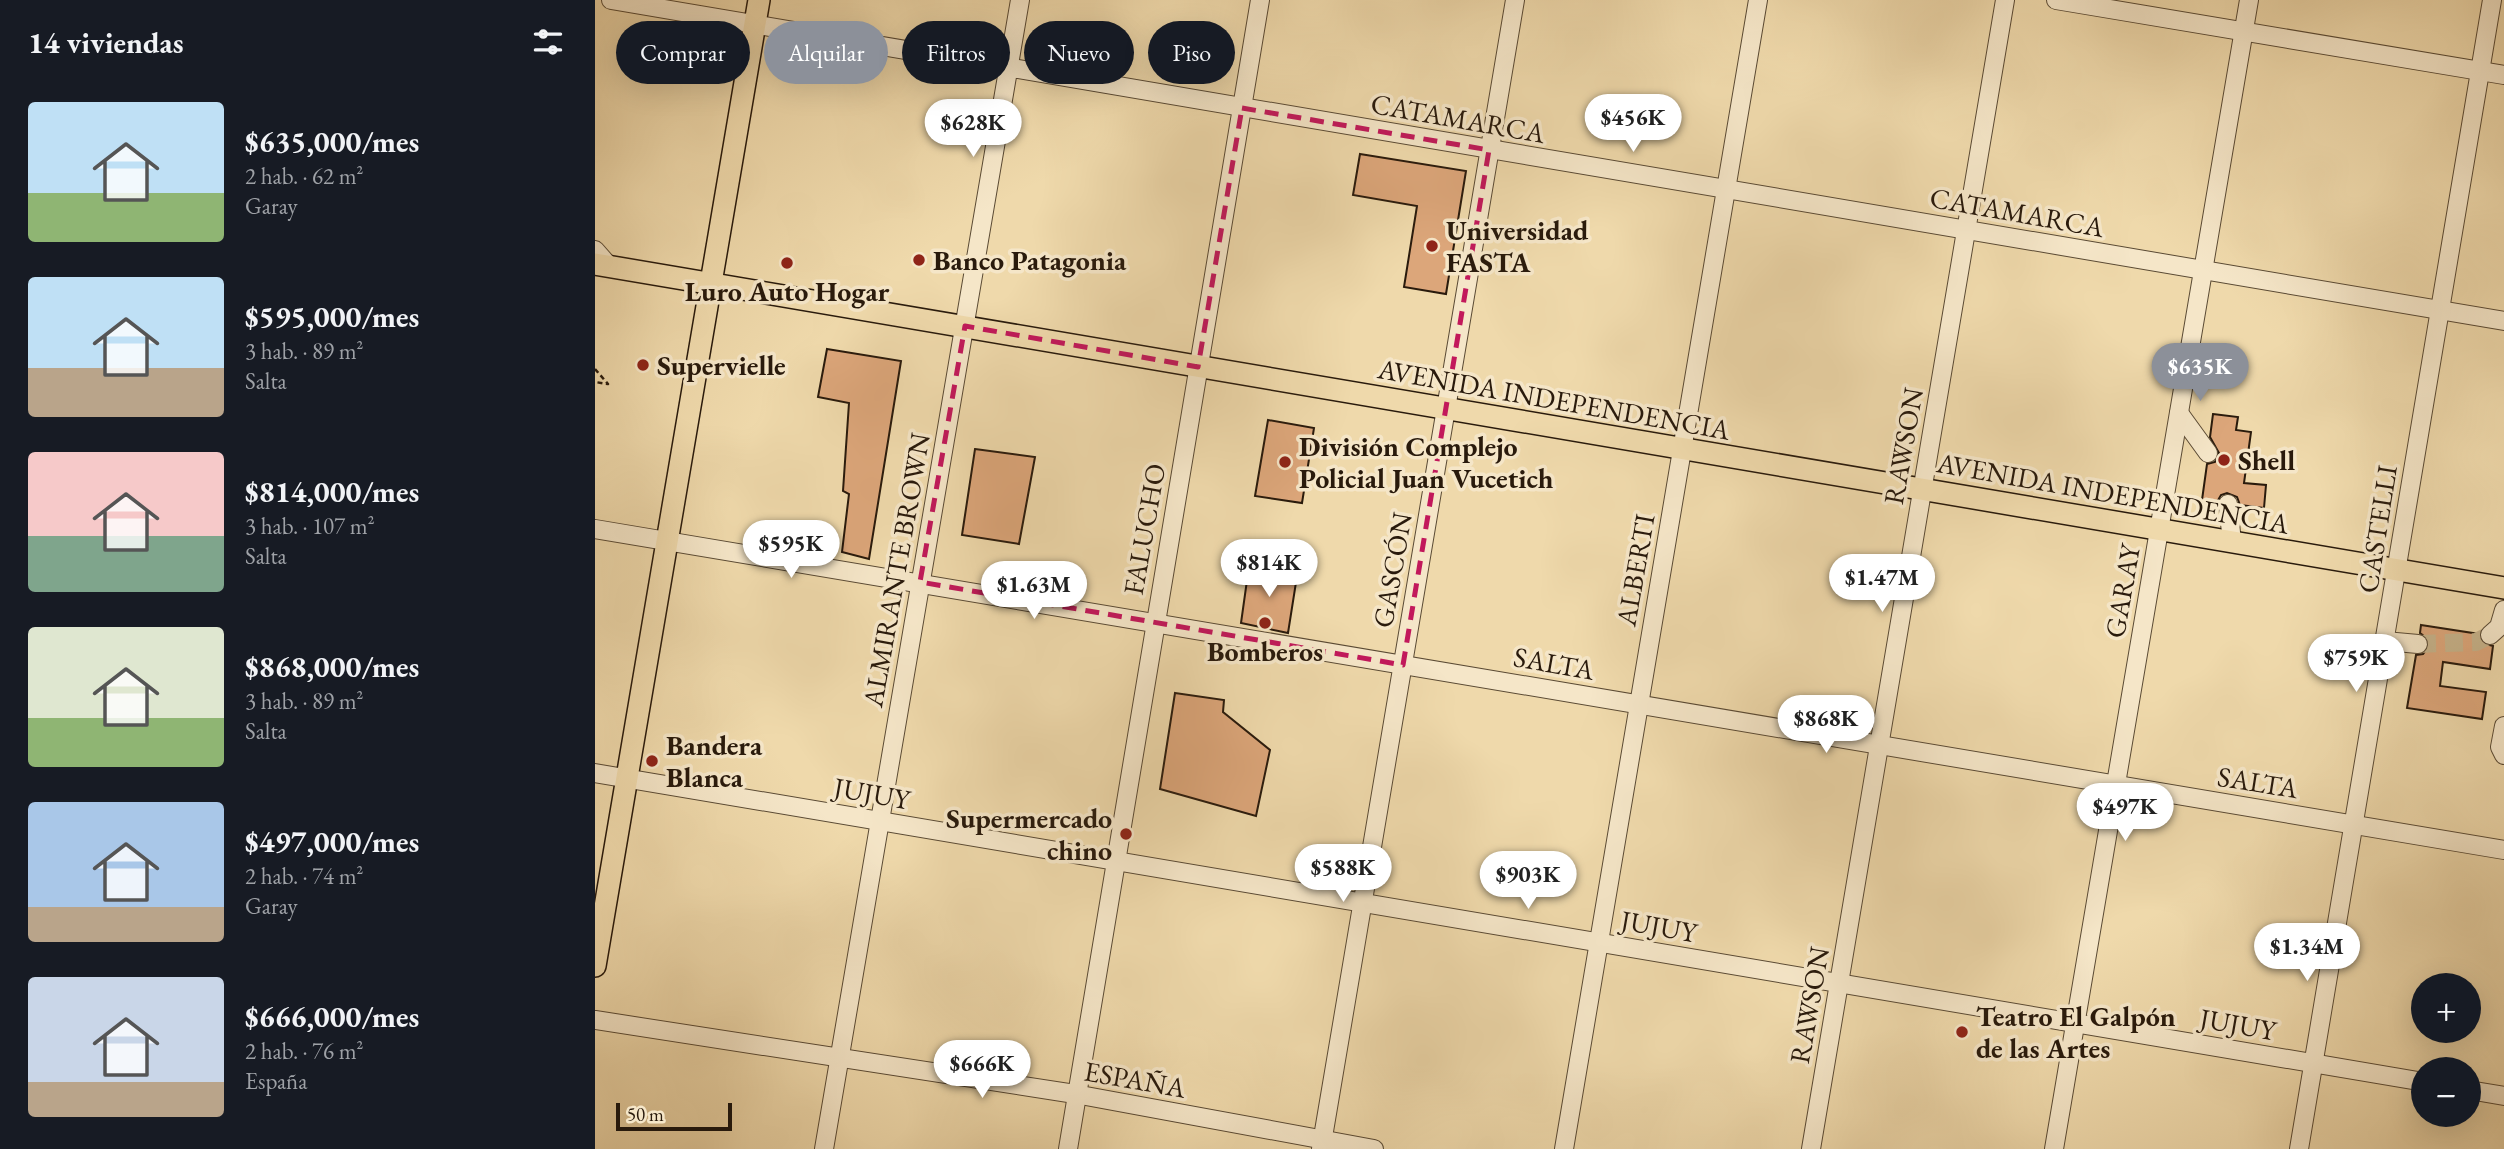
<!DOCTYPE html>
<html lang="es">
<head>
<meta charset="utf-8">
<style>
  body { margin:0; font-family:"EB Garamond",serif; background:#20242c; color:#f1f3f6; height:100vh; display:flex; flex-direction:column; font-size:26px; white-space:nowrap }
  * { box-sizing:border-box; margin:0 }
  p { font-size:23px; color:#9ea1a6 }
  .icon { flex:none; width:38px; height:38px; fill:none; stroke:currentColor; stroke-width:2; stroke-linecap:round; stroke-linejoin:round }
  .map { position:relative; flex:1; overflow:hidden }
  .details { display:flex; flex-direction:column; background:#171b24; width:595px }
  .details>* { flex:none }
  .guide { position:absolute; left:21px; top:21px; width:665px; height:63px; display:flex; gap:14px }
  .buttons { position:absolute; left:1816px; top:973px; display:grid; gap:14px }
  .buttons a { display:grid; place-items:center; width:70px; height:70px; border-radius:50%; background:#171b24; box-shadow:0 7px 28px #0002; font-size:35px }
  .scale { position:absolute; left:21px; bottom:18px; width:116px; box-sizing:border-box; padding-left:7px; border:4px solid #291a0c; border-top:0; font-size:19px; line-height:24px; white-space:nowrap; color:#291a0c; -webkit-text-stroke:5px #f5e6c8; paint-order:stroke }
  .price { position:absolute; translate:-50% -60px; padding:0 16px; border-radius:24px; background:#fff; color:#222; font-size:23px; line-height:46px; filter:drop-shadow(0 2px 4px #0008) }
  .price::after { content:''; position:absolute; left:50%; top:42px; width:21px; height:16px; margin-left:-10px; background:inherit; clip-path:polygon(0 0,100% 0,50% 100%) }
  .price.current { background:#8c9099; color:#fff }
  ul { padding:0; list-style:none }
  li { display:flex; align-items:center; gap:21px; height:175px; padding:0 28px }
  li span { display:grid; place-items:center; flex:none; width:196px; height:140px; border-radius:7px; color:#555 }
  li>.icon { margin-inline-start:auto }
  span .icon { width:84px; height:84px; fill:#fffc; stroke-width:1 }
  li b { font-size:30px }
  h2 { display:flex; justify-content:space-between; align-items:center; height:84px; padding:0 28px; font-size:30px }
  .chip { padding:0 24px; border-radius:32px; background:#171b24; box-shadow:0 7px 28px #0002; font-size:24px; line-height:63px }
  .chip.current { background:#8c9099; color:#fff }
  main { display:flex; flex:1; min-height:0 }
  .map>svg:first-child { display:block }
  .building { fill:#dca67a; stroke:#291a0c; stroke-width:2 }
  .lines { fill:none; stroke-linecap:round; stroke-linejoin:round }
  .minor-tunnel { stroke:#c7b38b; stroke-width:18; stroke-dasharray:18 9; stroke-linecap:butt }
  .minor-casing { stroke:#5a4a34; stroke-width:20 }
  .major-casing { stroke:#291a0c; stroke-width:24 }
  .path { stroke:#291a0c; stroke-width:2.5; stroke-dasharray:5 3.5; stroke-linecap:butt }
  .minor { stroke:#f5e6c8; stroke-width:18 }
  .major { stroke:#efd9ab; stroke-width:21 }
  .marked { fill:none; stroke:#c2185b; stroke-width:5; stroke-dasharray:14 9; stroke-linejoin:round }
  .poi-dot { fill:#8f2418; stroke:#f5e6c8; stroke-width:2.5 }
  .labels { text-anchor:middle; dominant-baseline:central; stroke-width:7; stroke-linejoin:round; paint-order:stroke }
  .street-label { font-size:28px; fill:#291a0c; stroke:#f5e6c8 }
  .poi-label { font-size:28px; font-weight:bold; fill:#291a0c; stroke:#f5e6c8; text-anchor:start }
</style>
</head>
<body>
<main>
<section class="details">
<h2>14 viviendas<svg class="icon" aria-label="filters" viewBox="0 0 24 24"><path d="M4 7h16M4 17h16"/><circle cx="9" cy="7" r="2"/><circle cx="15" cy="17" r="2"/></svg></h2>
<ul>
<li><span style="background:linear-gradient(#bfe0f5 65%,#8fb573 0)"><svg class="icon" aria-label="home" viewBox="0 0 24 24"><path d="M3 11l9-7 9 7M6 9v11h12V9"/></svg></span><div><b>$635,000/mes</b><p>2 hab. · 62 m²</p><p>Garay</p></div></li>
<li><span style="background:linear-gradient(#bfe0f5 65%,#b9a48a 0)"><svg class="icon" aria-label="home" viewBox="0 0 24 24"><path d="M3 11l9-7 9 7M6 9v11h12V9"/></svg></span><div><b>$595,000/mes</b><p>3 hab. · 89 m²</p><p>Salta</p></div></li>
<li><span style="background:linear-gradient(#f6c9c9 60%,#7fa58c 0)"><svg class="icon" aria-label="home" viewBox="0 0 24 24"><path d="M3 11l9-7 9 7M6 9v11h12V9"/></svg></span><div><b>$814,000/mes</b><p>3 hab. · 107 m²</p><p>Salta</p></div></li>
<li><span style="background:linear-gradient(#dfe7d0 65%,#8fb573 0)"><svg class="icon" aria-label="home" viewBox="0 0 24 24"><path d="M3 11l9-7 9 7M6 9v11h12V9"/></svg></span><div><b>$868,000/mes</b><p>3 hab. · 89 m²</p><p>Salta</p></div></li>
<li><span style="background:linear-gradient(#a9c7e8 75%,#b9a48a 0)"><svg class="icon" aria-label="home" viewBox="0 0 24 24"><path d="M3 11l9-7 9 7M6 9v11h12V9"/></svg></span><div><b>$497,000/mes</b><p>2 hab. · 74 m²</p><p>Garay</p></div></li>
<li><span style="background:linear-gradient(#c9d6e8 75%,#b9a48a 0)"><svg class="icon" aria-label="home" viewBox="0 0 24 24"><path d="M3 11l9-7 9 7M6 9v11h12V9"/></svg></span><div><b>$666,000/mes</b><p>2 hab. · 76 m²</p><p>España</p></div></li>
</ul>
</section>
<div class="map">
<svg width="1909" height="1149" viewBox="0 0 1909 1149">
  <rect width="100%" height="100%" fill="#efd9ab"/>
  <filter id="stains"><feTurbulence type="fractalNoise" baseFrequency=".00286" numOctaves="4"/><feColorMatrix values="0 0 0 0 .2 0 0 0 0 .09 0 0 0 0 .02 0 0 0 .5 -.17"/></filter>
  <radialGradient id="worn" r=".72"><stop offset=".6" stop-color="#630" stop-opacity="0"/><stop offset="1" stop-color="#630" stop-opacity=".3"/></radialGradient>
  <g class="building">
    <polygon points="765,154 871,171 851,294 809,287 822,206 758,195"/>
    <polygon points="232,349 306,361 274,559 247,552 254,494 248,491 254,403 223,397"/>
    <polygon points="1618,414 1643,417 1641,430 1656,432 1649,483 1671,485 1669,508 1645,505 1642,497 1632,493 1626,495 1622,502 1607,500 1612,464 1620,462 1624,453 1615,437"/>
    <polygon points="673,420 719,428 707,503 660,496"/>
    <polygon points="380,449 440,457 424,544 367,535"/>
    <polygon points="654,566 702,576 693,633 646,623"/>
    <polygon points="1826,625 1884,634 1887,643 1898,646 1895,669 1848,662 1845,686 1891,692 1887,719 1812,708 1821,655 1828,654 1834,646 1833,639 1825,633"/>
    <polygon points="580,693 629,700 628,712 675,750 661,816 565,789"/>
  </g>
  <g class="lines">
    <polyline class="minor-tunnel" points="1823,644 1881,642 1895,635"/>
    <defs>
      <g id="minor">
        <polyline points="16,0 1909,321"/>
        <polyline points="1461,0 1909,75"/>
        <polyline points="0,250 14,266"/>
        <polyline points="1584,413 1613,453"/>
        <polyline points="1633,504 1637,542"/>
        <polyline points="0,529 1909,850"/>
        <polyline points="1895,635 1904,627 1909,610"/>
        <polyline points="1790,641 1823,644"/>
        <polyline points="1909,726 1905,747 1909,755"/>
        <polyline points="0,773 1829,1082"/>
        <polyline points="0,1020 480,1094 779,1149"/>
        <polyline points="1874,1090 1909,1096"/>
        <polyline points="229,1149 425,0"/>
        <polyline points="473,1149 665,0"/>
        <polyline points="726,1149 920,0"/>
        <polyline points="969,1149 1163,0"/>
        <polyline points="1216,1149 1410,0"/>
        <polyline points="1459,1149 1654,0"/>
        <polyline points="1704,1149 1897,0"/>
      </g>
      <g id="major">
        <polyline points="0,264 1909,588"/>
        <polyline points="0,966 164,0"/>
      </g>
    </defs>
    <use href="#minor" class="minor-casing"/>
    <use href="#major" class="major-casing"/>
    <polyline class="path" points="0,369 13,384 0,382"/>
    <use href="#minor" class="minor"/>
    <use href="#major" class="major"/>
  </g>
  <path class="marked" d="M647,108L894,150L808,665L325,582L370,326L603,367Z"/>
  <g class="poi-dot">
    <circle cx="837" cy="246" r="7"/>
    <circle cx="324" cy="260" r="7"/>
    <circle cx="192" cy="263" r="7"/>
    <circle cx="48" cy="365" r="7"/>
    <circle cx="1629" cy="460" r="7"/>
    <circle cx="690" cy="462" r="7"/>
    <circle cx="670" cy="623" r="7"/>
    <circle cx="57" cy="761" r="7"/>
    <circle cx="531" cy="834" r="7"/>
    <circle cx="1367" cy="1032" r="7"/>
  </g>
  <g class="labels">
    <g class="street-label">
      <text transform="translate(863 118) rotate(10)">CATAMARCA</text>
      <text transform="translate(1422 212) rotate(10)">CATAMARCA</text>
      <text transform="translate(959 399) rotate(10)">AVENIDA INDEPENDENCIA</text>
      <text transform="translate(1308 446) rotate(-80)">RAWSON</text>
      <text transform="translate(1518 493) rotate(10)">AVENIDA INDEPENDENCIA</text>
      <text transform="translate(549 529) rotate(-80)">FALUCHO</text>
      <text transform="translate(1782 529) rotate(-81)">CASTELLI</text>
      <text transform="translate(301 570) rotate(-80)">ALMIRANTE BROWN</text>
      <text transform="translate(797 570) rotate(-80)">GASCÓN</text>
      <text transform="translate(1040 570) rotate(-80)">ALBERTI</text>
      <text transform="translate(1527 591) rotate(-80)">GARAY</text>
      <text transform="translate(959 663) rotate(10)">SALTA</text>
      <text transform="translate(1663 782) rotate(9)">SALTA</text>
      <text transform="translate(277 793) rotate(10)">JUJUY</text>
      <text transform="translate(1064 926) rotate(10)">JUJUY</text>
      <text transform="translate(1214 1005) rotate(-80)">RAWSON</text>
      <text transform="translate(1643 1024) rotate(10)">JUJUY</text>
      <text transform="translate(540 1079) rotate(10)">ESPAÑA</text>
    </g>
    <g class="poi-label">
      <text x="851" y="230">Universidad<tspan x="851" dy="32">FASTA</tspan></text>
      <text x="338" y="260">Banco Patagonia</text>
      <text x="192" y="291" text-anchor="middle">Luro Auto Hogar</text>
      <text x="62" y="365">Supervielle</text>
      <text x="704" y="446">División Complejo<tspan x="704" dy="32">Policial Juan Vucetich</tspan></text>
      <text x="1643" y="460">Shell</text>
      <text x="670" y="651" text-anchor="middle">Bomberos</text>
      <text x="71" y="745">Bandera<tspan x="71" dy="32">Blanca</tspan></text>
      <text x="517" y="818" text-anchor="end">Supermercado<tspan x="517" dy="32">chino</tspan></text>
      <text x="1381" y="1016">Teatro El Galpón<tspan x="1381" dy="32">de las Artes</tspan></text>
    </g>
  </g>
  <rect width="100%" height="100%" filter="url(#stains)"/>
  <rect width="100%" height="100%" fill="url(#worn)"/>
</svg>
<div class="buttons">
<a>+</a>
<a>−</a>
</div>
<div class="scale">50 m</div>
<b class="price" style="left:1038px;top:154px">$456K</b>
<b class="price" style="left:378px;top:159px">$628K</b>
<b class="price current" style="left:1605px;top:403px">$635K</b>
<b class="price" style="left:196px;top:580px">$595K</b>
<b class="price" style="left:674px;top:599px">$814K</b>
<b class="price" style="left:1287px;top:614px">$1.47M</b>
<b class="price" style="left:439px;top:621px">$1.63M</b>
<b class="price" style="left:1761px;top:694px">$759K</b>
<b class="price" style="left:1231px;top:755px">$868K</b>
<b class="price" style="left:1530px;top:843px">$497K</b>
<b class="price" style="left:748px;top:904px">$588K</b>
<b class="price" style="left:933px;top:911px">$903K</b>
<b class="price" style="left:1712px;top:983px">$1.34M</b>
<b class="price" style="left:387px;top:1100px">$666K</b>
<div class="guide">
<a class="chip">Comprar</a>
<a class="chip current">Alquilar</a>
<a class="chip">Filtros</a>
<a class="chip">Nuevo</a>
<a class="chip">Piso</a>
</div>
</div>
</main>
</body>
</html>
